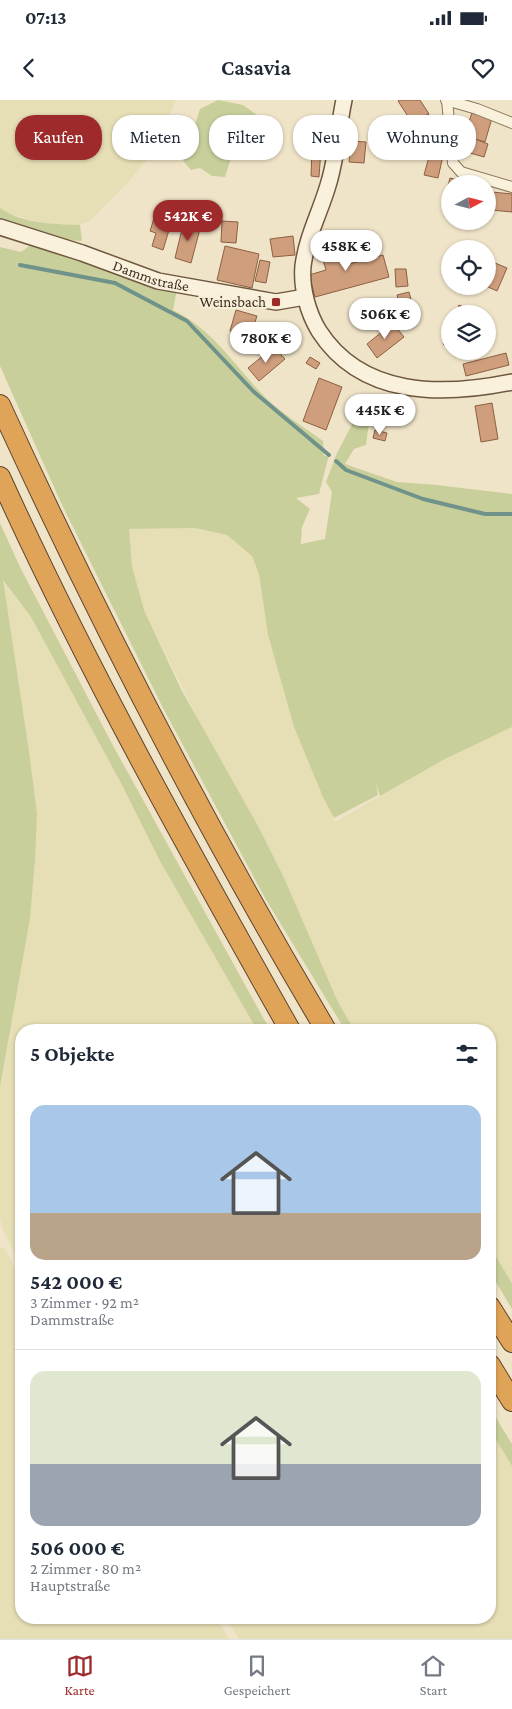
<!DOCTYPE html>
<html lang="de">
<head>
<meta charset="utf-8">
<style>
  body { margin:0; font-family:"Crimson Pro",serif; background:#f2f2f3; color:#1f2937; height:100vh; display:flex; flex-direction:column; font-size:19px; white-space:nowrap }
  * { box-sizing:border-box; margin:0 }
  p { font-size:16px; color:#747a83 }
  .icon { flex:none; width:28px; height:28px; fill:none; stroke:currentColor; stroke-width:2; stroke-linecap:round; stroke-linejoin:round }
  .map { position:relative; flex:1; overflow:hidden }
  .sheet { position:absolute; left:15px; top:924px; width:481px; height:600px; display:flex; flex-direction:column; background:#fff; border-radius:20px; box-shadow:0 1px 4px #0004 }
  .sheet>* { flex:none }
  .banner { position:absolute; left:15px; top:15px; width:482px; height:45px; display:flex; gap:10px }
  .needle { width:32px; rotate:83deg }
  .tools { position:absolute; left:441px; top:75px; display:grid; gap:10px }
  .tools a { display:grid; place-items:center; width:55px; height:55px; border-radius:50%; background:#fff; box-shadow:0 1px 4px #0004; font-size:25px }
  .price { position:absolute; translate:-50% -42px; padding:0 11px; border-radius:18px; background:#fff; color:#222; font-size:16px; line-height:32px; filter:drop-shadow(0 1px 2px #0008) }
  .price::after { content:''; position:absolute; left:50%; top:30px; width:15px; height:11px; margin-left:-8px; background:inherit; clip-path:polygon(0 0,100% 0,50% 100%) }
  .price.current { background:#9e2a2b; color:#fff }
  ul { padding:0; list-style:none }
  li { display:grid; align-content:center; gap:10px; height:265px; padding:0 15px }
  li+li { border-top:1px solid #e0e1e3 }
  li span { display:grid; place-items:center; height:155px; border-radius:15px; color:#555 }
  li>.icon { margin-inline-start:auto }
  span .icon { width:90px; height:90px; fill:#fffc; stroke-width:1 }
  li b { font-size:21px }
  h2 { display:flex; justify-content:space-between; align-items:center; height:60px; padding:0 15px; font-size:21px }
  .chip { padding:0 18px; border-radius:20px; background:#fff; box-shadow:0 1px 4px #0004; font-size:18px; line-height:45px }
  .chip.current { background:#9e2a2b; color:#fff }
  .status { display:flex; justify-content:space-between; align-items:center; height:35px; padding:0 25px; background:#fff; direction:ltr }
  .status svg { height:14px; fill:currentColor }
  header { display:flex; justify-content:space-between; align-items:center; height:65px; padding:0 15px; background:#fff; font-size:22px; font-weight:600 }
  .dock { display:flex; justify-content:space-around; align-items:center; height:70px; border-top:1px solid #e0e1e3; background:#fff; font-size:14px; color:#747a83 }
  .dock a { display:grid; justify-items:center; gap:2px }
  .dock .current { color:#9e2a2b }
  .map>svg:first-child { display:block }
  .farmland { fill:#e6deb5 }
  .green { fill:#c9cf9b }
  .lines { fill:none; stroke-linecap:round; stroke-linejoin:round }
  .stream { stroke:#6f938a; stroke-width:4 }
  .building { fill:#cf9f7d; stroke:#8d5f41 }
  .street-casing { stroke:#8d765c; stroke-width:12 }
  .secondary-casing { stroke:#6f573f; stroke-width:18 }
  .highway-casing { stroke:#5b4430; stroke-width:22 }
  .street { stroke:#faf1dc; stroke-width:10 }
  .secondary { stroke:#faf1dc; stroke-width:15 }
  .highway { stroke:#e0a458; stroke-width:20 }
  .poi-dot { fill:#9e2a2b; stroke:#f7eed8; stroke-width:2 }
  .labels { text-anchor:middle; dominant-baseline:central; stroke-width:4; stroke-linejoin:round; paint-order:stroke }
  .street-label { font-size:15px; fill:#3d2e20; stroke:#f7eed8 }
  .poi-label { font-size:15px; fill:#3d2e20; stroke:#f7eed8; text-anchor:end }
</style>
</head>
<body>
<div class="status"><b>07:13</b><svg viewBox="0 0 49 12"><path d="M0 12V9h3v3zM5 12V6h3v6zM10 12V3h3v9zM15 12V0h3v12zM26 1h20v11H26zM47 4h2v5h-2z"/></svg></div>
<header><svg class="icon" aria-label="back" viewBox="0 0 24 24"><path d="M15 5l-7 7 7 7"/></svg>Casavia<svg class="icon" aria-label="heart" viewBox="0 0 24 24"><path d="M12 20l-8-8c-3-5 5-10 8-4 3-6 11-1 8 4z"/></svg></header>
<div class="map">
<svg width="512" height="1539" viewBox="0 0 512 1539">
  <rect width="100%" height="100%" fill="#f0e4c8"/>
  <g class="farmland">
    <polygon points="0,0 176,0 157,48 128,82 90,121 80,125 45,124 7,113 0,108"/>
    <polygon points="195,428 227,435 252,456 259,474 268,535 294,627 335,722 443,660 512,627 512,1183 490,1147 490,930 354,930 337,900 144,510 132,466 128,429"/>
    <polygon points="2,479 31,517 122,685 160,761 257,930 21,930 21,1165 3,1130 0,1119 0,987 37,713 29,651"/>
    <polygon points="4,1147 21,1180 21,1518 216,1518 229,1539 0,1539 0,1148"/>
    <polygon points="490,1330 512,1366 512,1539 239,1539 226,1518 490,1518"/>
  </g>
  <g class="green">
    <polygon points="218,0 243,5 267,22 268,33 235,46 225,77 212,76 200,68 191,70 183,61 200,9"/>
    <path d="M0,108C23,124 54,124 80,125L82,141L66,140L0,123Z"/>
    <path d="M32,144L177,190L173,210C214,230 236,268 267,299C283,314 305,328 323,341L324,356L329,355L319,394L296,398L310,409L302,427L301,444L325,439L332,392L326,382L337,353L357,315L369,322L366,345L354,349L345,364L397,382L437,385L512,394V627L443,660L380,696L376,684L378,695L334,718L323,697L294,627L268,535L259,474L252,456L227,435L195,428L129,429L132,466L144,510L181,589L258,726L285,780L337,900L354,930H345L265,798L163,608L62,405L0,266V147L21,152Z"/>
    <polygon points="0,423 20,467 110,640 270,930 257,930 160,761 122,685 31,517 3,480 29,651 37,713 35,760 30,818 0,987"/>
    <polygon points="490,1147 512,1183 512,1209 490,1172"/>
    <polygon points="490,1308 512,1344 512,1366 490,1330"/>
  </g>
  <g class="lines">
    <g class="stream">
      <polyline points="20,165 115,183 187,221 254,292 329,355"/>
      <polyline points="336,361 346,370 423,399 485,414 512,414"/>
    </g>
  </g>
  <g class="building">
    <polygon points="400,0 420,0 429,14 413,24 398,1"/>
    <polygon points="472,12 492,18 485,42 465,36"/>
    <polygon points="428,14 435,25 427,34 420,32 413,24"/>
    <polygon points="393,31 416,39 411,55 388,47"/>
    <polygon points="475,39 488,44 484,57 470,53"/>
    <polygon points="351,41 366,42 364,63 349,62"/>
    <polygon points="312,48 321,49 319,77 311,76"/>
    <polygon points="430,53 443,56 438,78 424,75"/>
    <polygon points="450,78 473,84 450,84 450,95 446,94"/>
    <polygon points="492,92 512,94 512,112 491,110"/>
    <polygon points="155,115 172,120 163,150 152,146 156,133 150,131"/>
    <polygon points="184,121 201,125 191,163 175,158"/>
    <polygon points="222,121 238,122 236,143 221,142"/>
    <polygon points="293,136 295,155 273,157 270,139"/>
    <polygon points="339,145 345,165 383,155 389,177 315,197 309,175 326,170 320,150"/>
    <polygon points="225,146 259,154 252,188 217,180"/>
    <polygon points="260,160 270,162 266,183 255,181"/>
    <polygon points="488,160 507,168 497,191 486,186 488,186"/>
    <polygon points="395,169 406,169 408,186 396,187"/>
    <polygon points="409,192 416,219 404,222 397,195"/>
    <polygon points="459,205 480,214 456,214"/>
    <polygon points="236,210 257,216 250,237 230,231"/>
    <polygon points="393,223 404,237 377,258 367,244"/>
    <polygon points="450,227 450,248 443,244"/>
    <polygon points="274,247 285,259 259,281 248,268"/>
    <polygon points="506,253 509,265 466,276 463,264"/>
    <polygon points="310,257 320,263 316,269 306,263"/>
    <polygon points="319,278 342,287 326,330 303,321"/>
    <polygon points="492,303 498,339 481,342 475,306"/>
    <polygon points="375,330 387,333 385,341 373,338"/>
  </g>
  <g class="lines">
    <defs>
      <g id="street">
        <polyline points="446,0 477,9 512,23"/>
        <polyline points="447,0 453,63 461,72 512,87"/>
      </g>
      <g id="secondary">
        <path d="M344,0C338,28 337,55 329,82C321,111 307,135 303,166C301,188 308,213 319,231C362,298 443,296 512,282"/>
        <path id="s1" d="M0,127L82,153L158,181L276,202L305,197"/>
      </g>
      <g id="highway">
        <path d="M0,305C98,519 206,728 326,930"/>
        <path d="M0,377C86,567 188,749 290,930"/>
        <polyline points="490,1207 512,1242"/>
        <polyline points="490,1265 512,1301"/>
      </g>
    </defs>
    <use href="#street" class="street-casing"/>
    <use href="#secondary" class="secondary-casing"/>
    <use href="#highway" class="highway-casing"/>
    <use href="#street" class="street"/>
    <use href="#secondary" class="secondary"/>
    <use href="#highway" class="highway"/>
  </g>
  <rect class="poi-dot" x="271" y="197" width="10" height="10" rx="2.5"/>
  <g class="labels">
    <g class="street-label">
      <text stroke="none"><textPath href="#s1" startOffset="159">Dammstraße</textPath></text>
    </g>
    <g class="poi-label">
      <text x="266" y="202">Weinsbach</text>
    </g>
  </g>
</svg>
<div class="tools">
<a><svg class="needle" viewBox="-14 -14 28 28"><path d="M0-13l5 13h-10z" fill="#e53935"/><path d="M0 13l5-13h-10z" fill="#747a83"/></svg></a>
<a><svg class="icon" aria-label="locate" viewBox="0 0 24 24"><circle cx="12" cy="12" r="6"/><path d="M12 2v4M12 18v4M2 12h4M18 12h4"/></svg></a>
<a><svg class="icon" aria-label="layers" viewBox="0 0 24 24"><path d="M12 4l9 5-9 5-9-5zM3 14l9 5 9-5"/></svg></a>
</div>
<b class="price current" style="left:188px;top:142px">542K €</b>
<b class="price" style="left:346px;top:172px">458K €</b>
<b class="price" style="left:385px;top:240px">506K €</b>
<b class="price" style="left:266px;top:264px">780K €</b>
<b class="price" style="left:380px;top:336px">445K €</b>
<div class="banner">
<a class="chip current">Kaufen</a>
<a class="chip">Mieten</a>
<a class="chip">Filter</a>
<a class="chip">Neu</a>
<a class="chip">Wohnung</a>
</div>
<section class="sheet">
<h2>5 Objekte<svg class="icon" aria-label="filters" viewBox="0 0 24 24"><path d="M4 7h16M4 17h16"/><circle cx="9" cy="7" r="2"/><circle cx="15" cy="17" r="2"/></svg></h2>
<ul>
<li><span style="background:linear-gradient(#a9c7e8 70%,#b9a48a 0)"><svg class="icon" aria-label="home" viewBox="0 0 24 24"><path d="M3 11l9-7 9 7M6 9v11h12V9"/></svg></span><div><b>542 000 €</b><p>3 Zimmer · 92 m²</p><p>Dammstraße</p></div></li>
<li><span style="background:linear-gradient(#dfe7d0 60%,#9aa5b1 0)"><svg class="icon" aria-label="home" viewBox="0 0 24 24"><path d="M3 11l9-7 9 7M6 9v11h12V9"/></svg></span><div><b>506 000 €</b><p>2 Zimmer · 80 m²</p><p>Hauptstraße</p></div></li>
</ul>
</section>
</div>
<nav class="dock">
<a class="current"><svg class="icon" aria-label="map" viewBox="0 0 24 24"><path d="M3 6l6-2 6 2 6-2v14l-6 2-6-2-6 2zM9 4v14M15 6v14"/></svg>Karte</a>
<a><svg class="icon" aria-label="saved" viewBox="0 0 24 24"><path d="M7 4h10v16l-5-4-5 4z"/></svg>Gespeichert</a>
<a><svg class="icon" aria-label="home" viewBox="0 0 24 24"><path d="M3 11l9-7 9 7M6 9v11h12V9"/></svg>Start</a>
</nav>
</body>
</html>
